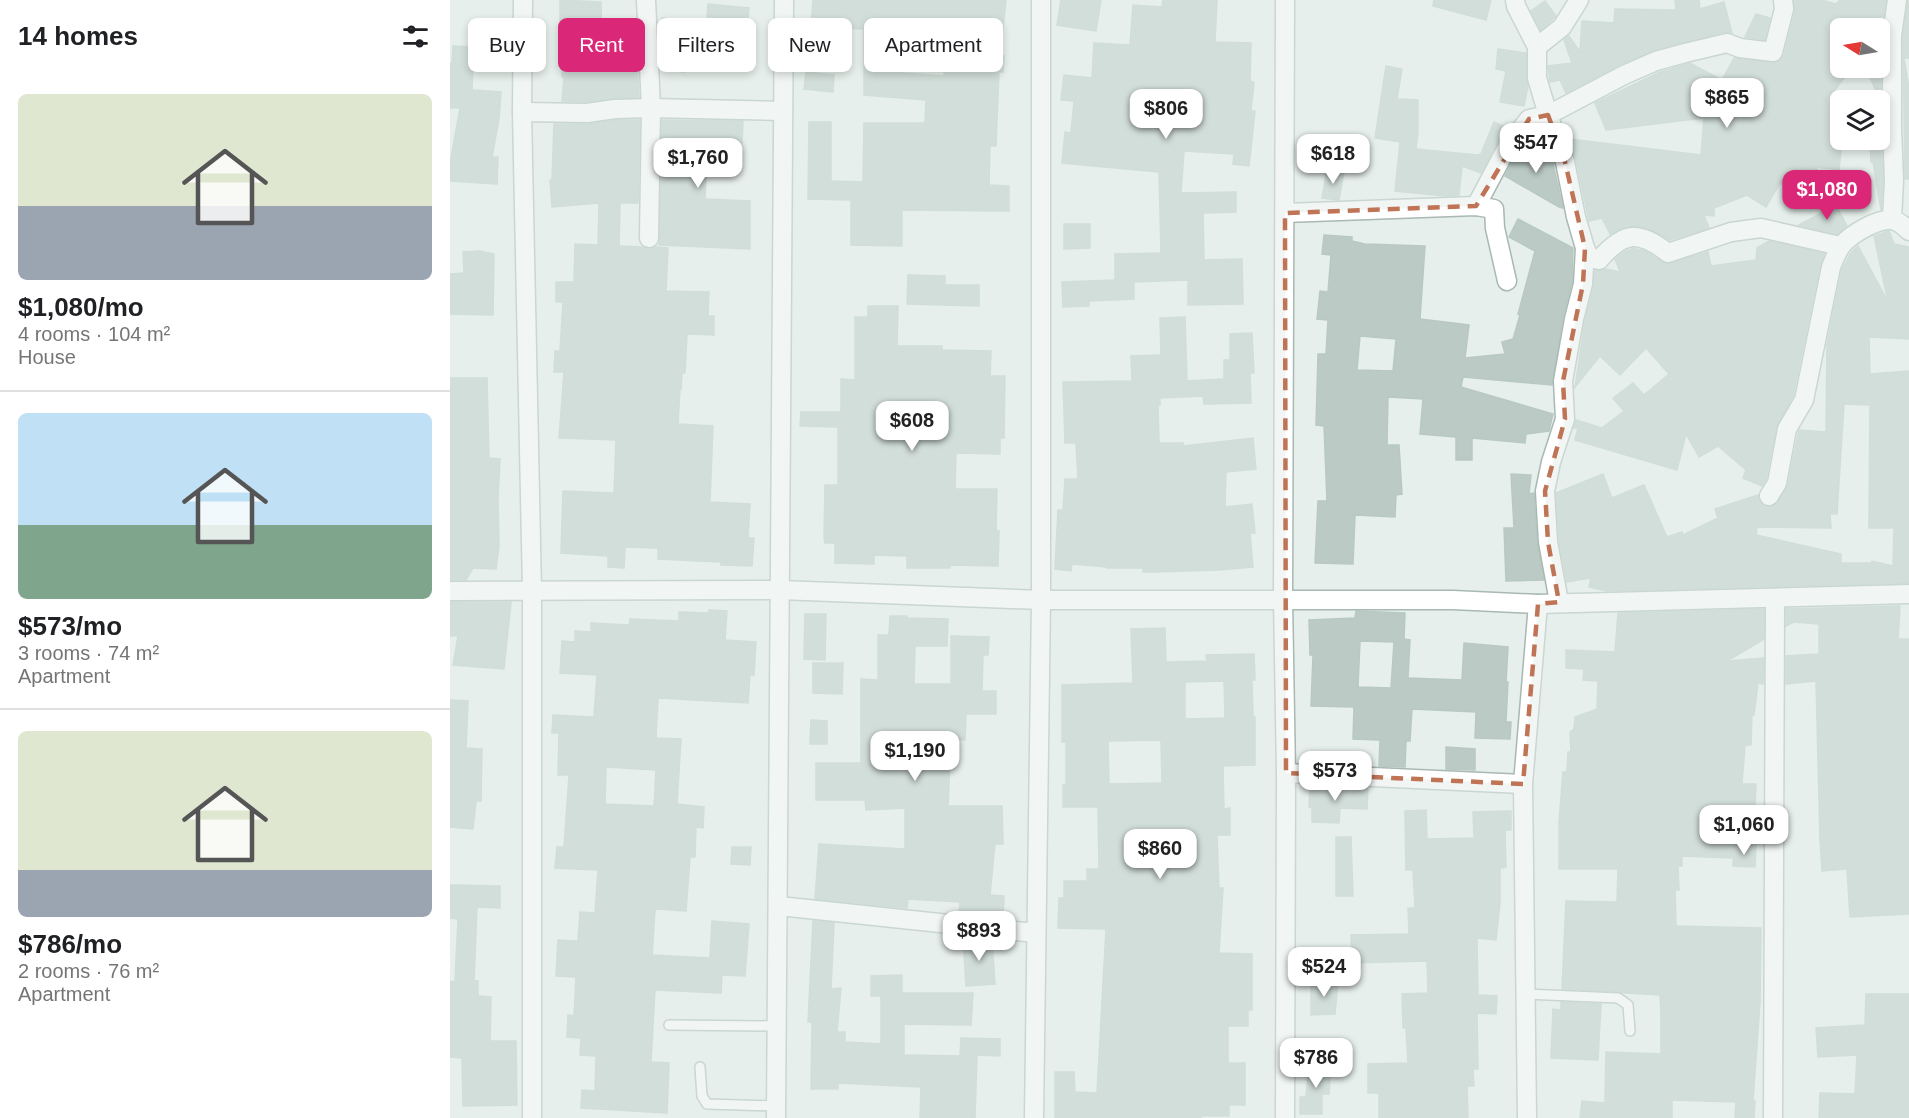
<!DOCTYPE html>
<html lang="en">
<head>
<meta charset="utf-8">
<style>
  body { margin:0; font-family:Helvetica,sans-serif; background:#f6f6f6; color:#202124; height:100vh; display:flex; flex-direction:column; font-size:22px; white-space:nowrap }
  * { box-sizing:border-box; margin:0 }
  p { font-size:20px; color:#757577 }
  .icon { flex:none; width:33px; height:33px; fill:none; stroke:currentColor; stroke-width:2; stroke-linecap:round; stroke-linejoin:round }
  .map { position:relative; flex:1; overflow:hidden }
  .side { display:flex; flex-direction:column; background:#fff; width:450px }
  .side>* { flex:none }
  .top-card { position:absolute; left:18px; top:18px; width:570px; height:54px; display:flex; gap:12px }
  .needle { width:39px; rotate:281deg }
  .controls { position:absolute; left:1380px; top:18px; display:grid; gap:12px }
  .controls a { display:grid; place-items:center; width:60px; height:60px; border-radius:9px; background:#fff; box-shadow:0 3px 9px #0003; font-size:30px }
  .price { position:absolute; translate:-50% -51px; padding:0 14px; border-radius:12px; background:#fff; color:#222; font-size:20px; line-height:39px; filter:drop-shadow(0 2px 3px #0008) }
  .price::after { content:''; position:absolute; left:50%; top:36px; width:18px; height:14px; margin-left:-9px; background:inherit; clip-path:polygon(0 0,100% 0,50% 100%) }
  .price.on { background:#db2777; color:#fff }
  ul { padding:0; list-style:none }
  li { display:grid; align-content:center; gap:12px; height:318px; padding:0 18px }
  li+li { border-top:2px solid #e0e0e0 }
  li span { display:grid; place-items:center; height:186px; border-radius:9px; color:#555 }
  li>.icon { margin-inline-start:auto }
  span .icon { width:108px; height:108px; fill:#fffc; stroke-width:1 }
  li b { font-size:26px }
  h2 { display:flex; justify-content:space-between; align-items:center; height:72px; padding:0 18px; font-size:26px }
  .tag { padding:0 21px; border-radius:9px; background:#fff; box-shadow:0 3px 9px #0003; font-size:21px; line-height:54px }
  .tag.on { background:#db2777; color:#fff }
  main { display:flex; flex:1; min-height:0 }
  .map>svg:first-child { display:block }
  .building { fill:#bbcac4; stroke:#b8c9c2; stroke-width:1.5; fill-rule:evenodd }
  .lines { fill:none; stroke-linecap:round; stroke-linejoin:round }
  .lane-casing { stroke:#a8b8b2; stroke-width:12 }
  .street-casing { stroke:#a8b8b2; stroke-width:21 }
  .lane { stroke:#fff; stroke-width:9 }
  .street { stroke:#fff; stroke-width:18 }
  .marked { fill:none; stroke:#c07456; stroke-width:4.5; stroke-dasharray:12 8; stroke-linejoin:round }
</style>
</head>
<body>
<main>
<section class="side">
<h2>14 homes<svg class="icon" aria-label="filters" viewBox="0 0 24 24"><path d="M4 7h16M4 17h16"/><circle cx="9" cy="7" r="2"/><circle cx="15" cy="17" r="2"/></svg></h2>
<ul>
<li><span style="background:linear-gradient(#dfe7d0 60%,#9aa5b1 0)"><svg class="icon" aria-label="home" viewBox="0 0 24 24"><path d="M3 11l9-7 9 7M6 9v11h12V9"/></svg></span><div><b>$1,080/mo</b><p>4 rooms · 104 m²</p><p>House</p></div></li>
<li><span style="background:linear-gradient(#bfe0f5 60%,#7fa58c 0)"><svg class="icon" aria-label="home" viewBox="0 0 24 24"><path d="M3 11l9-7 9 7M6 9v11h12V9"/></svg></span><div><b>$573/mo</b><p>3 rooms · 74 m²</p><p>Apartment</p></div></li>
<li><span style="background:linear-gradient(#dfe7d0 75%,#9aa5b1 0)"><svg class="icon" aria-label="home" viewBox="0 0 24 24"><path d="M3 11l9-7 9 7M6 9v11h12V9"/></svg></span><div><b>$786/mo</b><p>2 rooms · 76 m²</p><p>Apartment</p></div></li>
</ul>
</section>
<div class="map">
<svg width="1459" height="1118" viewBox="0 0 1459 1118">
  <rect width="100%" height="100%" fill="#e6efeb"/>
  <g class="building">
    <polygon points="110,0 151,2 152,58 187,58 189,97 136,102 112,101 114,77 112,77 112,58 110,58"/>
    <path d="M363,0H556L550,55L554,56L553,72H549L546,146H540L539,185L559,186V211L452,210V246L401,245V200L358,199L359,122H381V181L413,182L414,123H475L476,100L414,95V29L385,28L384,42L360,40ZM455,37L496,38L494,76L453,73Z"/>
    <polygon points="611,0 651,0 646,31 607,25"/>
    <polygon points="713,0 767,0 765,42 801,43 800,81 804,82 801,111 805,111 799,166 783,164 784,154 734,151 731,193 786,192 786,212 753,213 754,260 792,259 793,304 738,305 738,280 684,282 684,299 639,301 639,306 613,307 612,282 665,280 665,254 711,253 709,172 612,163 615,132 621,133 624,101 611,100 614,75 642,78 644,43 680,45 683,5 712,7"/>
    <polygon points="984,0 1041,0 1036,20 983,6"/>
    <polygon points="1225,0 1249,0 1250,9 1274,2 1282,33 1274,32 1202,51 1169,65 1116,93 1110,80 1100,82 1098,66 1122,63 1114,40 1119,36 1130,52 1132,21 1164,23 1165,9 1226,10"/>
    <polygon points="1344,0 1371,0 1386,4 1390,0 1436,0 1431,36 1431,103 1416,68 1430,68 1430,17 1412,28 1390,28 1390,68 1402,68 1380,96 1391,99 1381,139 1392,142 1389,170 1366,167 1369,174 1347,197 1330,183 1316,207 1297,195 1264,208 1264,216 1254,215 1259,228 1220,240 1204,231 1191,226 1171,228 1160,234 1152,218 1139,221 1126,160 1119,139 1251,155 1254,118 1156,130 1145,103 1210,72 1240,63 1272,80 1284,58 1327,62 1334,55 1345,12"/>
    <polygon points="1458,0 1459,0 1459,58 1454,58 1459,88 1459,179 1455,179 1453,37"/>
    <polygon points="1095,1 1106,16 1091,30 1081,11"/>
    <polygon points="258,4 299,8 296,37 256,35"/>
    <polygon points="1306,14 1320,18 1315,40 1295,37"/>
    <polygon points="212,18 237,21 234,72 210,69 209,39"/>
    <polygon points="3,46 24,47 22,90 51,92 49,119 42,157 48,157 47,184 0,181 0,163 10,108 0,108 0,63 2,64"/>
    <polygon points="1048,49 1076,53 1078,86 1074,106 1050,102 1056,71 1046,69"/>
    <polygon points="936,66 952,69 947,99 968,100 968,132 966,149 1027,155 1031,154 1044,122 1058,128 1049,139 1031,173 1012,166 1009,195 995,196 945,191 950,142 925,138"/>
    <polygon points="356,72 384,75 383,92 354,89"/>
    <polygon points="1430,109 1433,180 1431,210 1423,162 1421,162 1420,140 1430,140"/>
    <polygon points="166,120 190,120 188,203 170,203 169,246 192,247 198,249 205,247 218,248 216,291 259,292 258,316 264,316 264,335 237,334 235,373 232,373 231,389 230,388 228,424 263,426 260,502 300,504 298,538 304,538 302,566 271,565 271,562 208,559 208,548 175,547 174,568 158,567 158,556 111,553 113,491 164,493 166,440 109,438 114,372 104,372 105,351 110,351 113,302 106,302 106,282 124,282 125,244 148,245 149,203 102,207 100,180 102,180 104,124 137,124"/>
    <polygon points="212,120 293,121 292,143 257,142 255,199 300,201 300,249 209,245"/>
    <polygon points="1074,144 1102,159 1113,208 1109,207 1055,176 1068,150"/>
    <polygon points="877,169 894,172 889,200 872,198"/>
    <polygon points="1386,205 1397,226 1387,234 1349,225"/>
    <path d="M1068,219L1123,248L1122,282L1113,317L1102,385L1013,377L1011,387L1103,414L1099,431L1076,434L1075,443L1022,438V460H1006V437L970,434L973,399L938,397L937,445H949L952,494L946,495L945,517L905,515L903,564L865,563L868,501H877L874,426L866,425L868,354H876L878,320L867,319L870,291L878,292L881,255L872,254L874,235L902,237V241L915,244L975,246L970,319L1019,325L1015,358L1055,354L1052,342L1063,339L1070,315L1068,314L1085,251L1059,237ZM910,336L946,339L943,371L907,370Z"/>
    <polygon points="614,224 640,224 640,248 614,249"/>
    <path d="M1439,231L1444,244L1459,247V339L1419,337L1420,374L1459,371V583L1157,591L1139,587L1141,578L1117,582L1109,541L1106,493L1153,474L1162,498L1194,485L1217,537L1232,532L1233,535L1268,518L1265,509L1308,495L1309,501L1314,506L1319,507L1328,502L1338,485L1349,430L1376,432L1377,344L1392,270L1400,254L1408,246L1438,302L1424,236ZM1394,404L1420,405L1419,528H1444L1443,566L1422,561L1421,563H1391V554L1306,535L1307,527L1381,528L1380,514H1387Z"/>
    <polygon points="1319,241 1374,254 1370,265 1343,396 1326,427 1316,479 1312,486 1293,478 1296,470 1268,446 1249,457 1236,434 1227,470 1125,440 1128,428 1124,428 1126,420 1152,428 1174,411 1163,398 1183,383 1194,395 1219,374 1196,348 1170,375 1150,356 1125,387 1135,321 1144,287 1145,271 1156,269 1170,272 1165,259 1173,253 1183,248 1194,251 1217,264 1258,252 1261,266 1306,260 1307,248"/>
    <polygon points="30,251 44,254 43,315 0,314 0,274 14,273 13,252"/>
    <polygon points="458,275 495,276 495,285 529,285 529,306 457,304"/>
    <polygon points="418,306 448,306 447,346 492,346 492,350 541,351 540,376 555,376 554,438 550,438 550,454 506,453 505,489 547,489 546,531 549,531 548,566 500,565 500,568 457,568 457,556 424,555 424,564 385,563 385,543 375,543 374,537 375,485 388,485 388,427 350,426 351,412 391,412 391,379 405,380 405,317 418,317"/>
    <polygon points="735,317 737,381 774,379 774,360 780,360 780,334 802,333 804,373 800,373 801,403 754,404 753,396 710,398 710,405 708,405 709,443 733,443 733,446 803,438 806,469 776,472 775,507 802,504 805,533 800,533 803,567 769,570 703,572 693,572 693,568 657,568 657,567 622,564 621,571 605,569 608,510 613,510 615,479 628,479 626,443 615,443 613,382 682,381 681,356 711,355 710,318"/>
    <polygon points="0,378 37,378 39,458 50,459 48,497 49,546 46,569 23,568 16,580 0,580"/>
    <polygon points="1061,474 1081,475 1079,494 1084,493 1087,543 1094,580 1056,581 1054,528 1064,528"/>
    <polygon points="0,602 61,602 54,669 3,665 8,636 0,636"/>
    <polygon points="1450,606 1448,639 1459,639 1459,914 1400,917 1397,869 1372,871 1370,840 1366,681 1336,684 1336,656 1369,654 1369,624 1344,622 1336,626 1336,609"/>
    <polygon points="1314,609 1314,639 1277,661 1314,658 1313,684 1308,683 1304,715 1302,715 1301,745 1295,745 1292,784 1306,784 1305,807 1285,807 1282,858 1232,856 1232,866 1228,866 1229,890 1225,890 1226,926 1311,928 1310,1002 1303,1101 1305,1101 1304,1118 1285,1118 1286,1102 1222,1100 1222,1118 1130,1118 1132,1101 1155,1103 1156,1052 1211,1054 1211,1014 1210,995 1112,989 1116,901 1167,902 1168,869 1109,869 1109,822 1113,772 1117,772 1118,752 1121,752 1120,732 1124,729 1125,717 1147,709 1148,681 1133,680 1134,669 1116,668 1116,650 1165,652 1168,613"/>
    <path d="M259,610L277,611L275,640L306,642L304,675H300L298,703L208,698L206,738L231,739L227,804L254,807L253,828L246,827L245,857H240L236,911L205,909L202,955L260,958L262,921L299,924L295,976L272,975L271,993L205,990L201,1062L219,1063L217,1113L131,1108L132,1090L145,1091L146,1056L130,1055L131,1038L117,1037L118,1015L124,1016L126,977L106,976L108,940L128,941L130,912L145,913L148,870L105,868L107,847H114L119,775H108L109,733H102L103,715L144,717L147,675L110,673L112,641L125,642V631L141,632V623L179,625L180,619L229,621V612L259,613ZM156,767L206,770L204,806L155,804Z"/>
    <path d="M906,611L955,613L954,639L960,640L958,678L1012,680L1014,643L1058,647L1056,682H1058L1056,722H1061L1060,739L1025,738L1026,712L962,709L960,741H956L955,767L929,766L930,740L903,739L904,707L861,706L863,655H860L859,620L905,618ZM910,641L944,642L941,688L908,687Z"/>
    <polygon points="355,614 376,614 375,660 354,659"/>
    <polygon points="440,616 457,616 457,618 498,619 497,646 465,646 464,684 501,684 501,636 539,637 538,655 533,655 532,691 546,691 546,714 516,714 515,740 501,740 498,806 552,806 553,844 545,844 540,895 554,896 553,918 509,914 510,902 458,899 457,908 365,899 369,844 455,849 455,808 416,810 415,800 366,800 366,763 411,763 411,679 428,680 428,635 439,635"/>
    <path d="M715,628L716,662L757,661L756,655L804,654L805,680H802L803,717H805V765L773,766L774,809L780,808V835H767L769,888H773L769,953L802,954V1010H798V1026H778V1063H795V1105H779V1116H751V1118H605V1072H624L625,1092L647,1093L656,929L608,928L609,898H614V881H637V869H649L648,807H613V785H616V742H612V685L683,683L681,629ZM774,681L775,718L735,719V682ZM711,740L712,783L659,784L658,741Z"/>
    <polygon points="363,663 393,663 392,694 363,693"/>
    <polygon points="0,700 18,701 16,748 32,749 31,801 26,801 23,829 0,827"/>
    <polygon points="361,720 377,721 377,744 360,744"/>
    <polygon points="996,747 1025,749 1025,770 996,769"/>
    <polygon points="860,785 918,788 917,809 890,808 889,823 862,822 862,807 859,807"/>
    <polygon points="976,810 977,839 1024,838 1023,812 1061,811 1061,830 1055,830 1056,867 1050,868 1050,903 1046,940 1027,938 1028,995 1047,996 1046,1014 1027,1013 1028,1069 1023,1069 1024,1086 1017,1086 1018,1118 929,1118 929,1093 918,1093 918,1064 958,1063 956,1028 953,1028 952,994 978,993 977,961 902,963 901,935 959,934 958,908 965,908 963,870 956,870 955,811"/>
    <polygon points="886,837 901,837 903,896 886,896"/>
    <polygon points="1284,844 1306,845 1305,867 1283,866"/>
    <polygon points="282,847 301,847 300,865 281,864"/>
    <polygon points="0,885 50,886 50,908 27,907 24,981 28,981 28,996 41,997 40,1041 66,1041 67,1105 13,1106 12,1058 0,1057 0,982 5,981 8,919 0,918"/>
    <polygon points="363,921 384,923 381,989 391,988 387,1032 395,1032 395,1042 431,1044 431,996 421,996 421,976 452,975 452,993 523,993 521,1025 454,1024 454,1055 510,1056 511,1038 550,1039 550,1056 527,1055 525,1118 470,1118 471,1087 388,1083 388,1089 361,1089 362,1022 358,1022"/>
    <polygon points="513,937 542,940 545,984 516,986"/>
    <polygon points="861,982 888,982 885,1014 861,1015"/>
    <polygon points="1416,994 1459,994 1459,1118 1369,1118 1370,1093 1405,1094 1407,1055 1368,1057 1366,1028 1415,1025"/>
    <polygon points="1111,1002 1151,1004 1148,1060 1101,1058 1103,1009 1111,1010"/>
    <polygon points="859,1063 881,1064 879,1094 872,1094 872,1114 850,1114 850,1097 856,1097"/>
  </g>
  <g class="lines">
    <defs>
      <g id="lane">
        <polyline points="1075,994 1168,998 1178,1005 1180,1031"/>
        <polyline points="219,1025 327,1026"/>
        <polyline points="250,1067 252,1096 257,1104 326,1106"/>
      </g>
      <g id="street">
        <polyline points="73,0 72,112 82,591 82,1118"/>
        <polyline points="196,0 201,108 199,238"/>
        <polyline points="835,0 833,600 836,773 835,1118"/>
        <polyline points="1065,0 1066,6 1087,47 1087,78 1098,115 1115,162 1126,217 1135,248 1133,284 1124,319 1113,381 1115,419 1101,462 1095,491 1098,542 1109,602"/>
        <polyline points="1087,47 1112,27 1129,0"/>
        <polyline points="72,112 137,113 165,109 201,108 333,111"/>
        <polyline points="1026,206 1059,144 1079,119 1098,115 1174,75 1206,61 1235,53 1277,43 1290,48 1323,52 1334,9 1333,0"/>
        <polyline points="835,213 1026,206 1044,209 1045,228 1057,281"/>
        <polyline points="1442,220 1444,180 1442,128 1442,36 1447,0"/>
        <path d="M1135,248L1140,258L1149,260C1174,231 1189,230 1218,253L1281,232L1311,228L1390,246"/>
        <path d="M1319,496L1327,483L1337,429L1354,400L1381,267C1384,260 1387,251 1392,245C1401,234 1428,218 1443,220C1450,222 1454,226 1459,231"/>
        <polyline points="0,591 330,590 591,600 1003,600 1088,604 1459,594"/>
        <polyline points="836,773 1073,784"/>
        <polyline points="329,906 585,933"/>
        <polyline points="326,1118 334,0"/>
        <polyline points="584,1118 591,600 591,0"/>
        <polyline points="1077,1118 1073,784 1088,604"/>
        <polyline points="1323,1118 1325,598"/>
      </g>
    </defs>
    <use href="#lane" class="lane-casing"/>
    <use href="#street" class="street-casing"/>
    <use href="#lane" class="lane"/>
    <use href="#street" class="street"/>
  </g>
  <path d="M0 0H1459V1118H0ZM1098,115L1115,162L1135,248L1133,284L1113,381L1115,419L1095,491L1098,542L1109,602L1088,604L1073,784L836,773L835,213L1026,206L1079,119Z" fill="#e6efeb" fill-opacity=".55" fill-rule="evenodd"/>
  <path class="marked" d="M1098,115L1115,162L1135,248L1133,284L1113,381L1115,419L1095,491L1098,542L1109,602L1088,604L1073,784L836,773L835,213L1026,206L1079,119Z"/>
</svg>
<div class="controls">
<a><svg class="needle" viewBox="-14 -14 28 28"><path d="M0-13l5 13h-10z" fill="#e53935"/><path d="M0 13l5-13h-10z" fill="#757577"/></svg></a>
<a><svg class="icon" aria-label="layers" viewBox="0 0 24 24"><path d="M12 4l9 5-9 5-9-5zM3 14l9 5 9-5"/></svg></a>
</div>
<b class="price" style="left:1277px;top:129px">$865</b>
<b class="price" style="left:716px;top:140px">$806</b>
<b class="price" style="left:1086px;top:174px">$547</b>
<b class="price" style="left:883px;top:185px">$618</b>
<b class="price" style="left:248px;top:189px">$1,760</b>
<b class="price on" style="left:1377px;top:221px">$1,080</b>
<b class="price" style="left:462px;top:452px">$608</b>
<b class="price" style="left:465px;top:782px">$1,190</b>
<b class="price" style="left:885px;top:802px">$573</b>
<b class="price" style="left:1294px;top:856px">$1,060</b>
<b class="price" style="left:710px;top:880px">$860</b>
<b class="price" style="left:529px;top:962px">$893</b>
<b class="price" style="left:874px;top:998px">$524</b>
<b class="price" style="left:866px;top:1089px">$786</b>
<div class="top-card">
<a class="tag">Buy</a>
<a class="tag on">Rent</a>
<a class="tag">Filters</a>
<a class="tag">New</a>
<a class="tag">Apartment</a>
</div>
</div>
</main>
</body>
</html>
